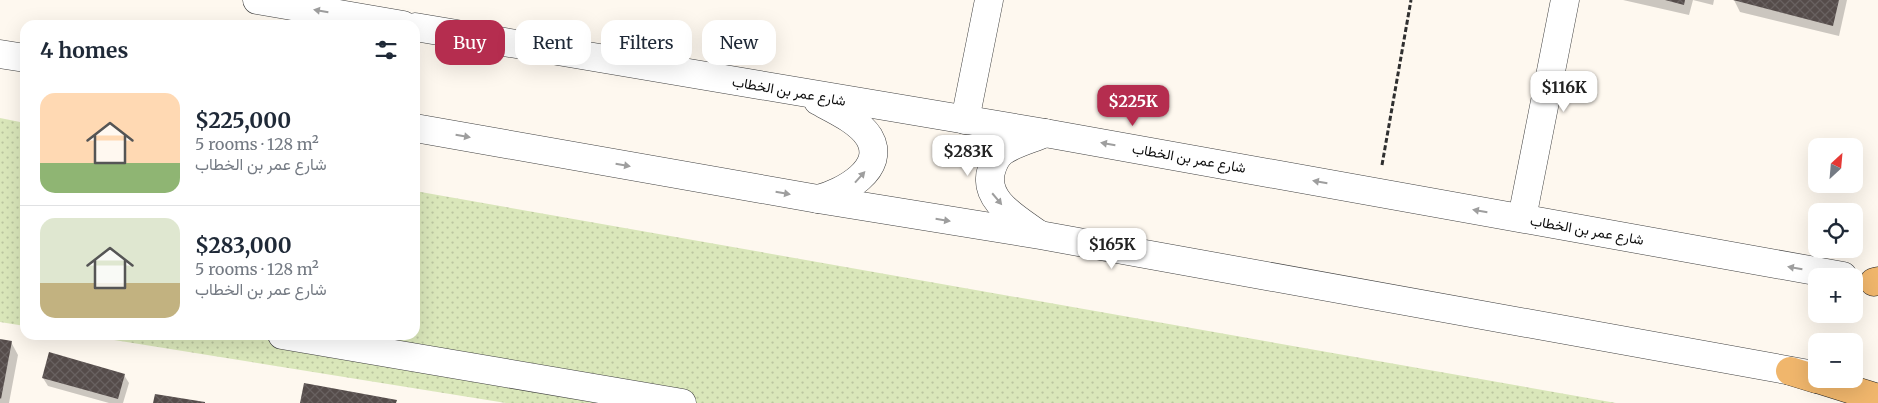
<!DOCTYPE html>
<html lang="en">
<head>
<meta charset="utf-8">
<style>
  body { margin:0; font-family:Merriweather,Vazirmatn,serif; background:#f2f2f3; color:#1f2937; height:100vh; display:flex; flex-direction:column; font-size:19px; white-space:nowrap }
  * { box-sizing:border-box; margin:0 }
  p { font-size:16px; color:#747a83 }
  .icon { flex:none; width:28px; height:28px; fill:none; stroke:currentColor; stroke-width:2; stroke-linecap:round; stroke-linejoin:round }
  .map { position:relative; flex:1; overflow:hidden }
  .panel { position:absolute; left:20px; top:20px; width:400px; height:320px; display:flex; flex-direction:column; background:#fff; border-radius:15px; box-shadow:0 5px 20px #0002 }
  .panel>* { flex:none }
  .hud { position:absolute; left:435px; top:20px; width:475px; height:45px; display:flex; gap:10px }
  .needle { width:32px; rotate:26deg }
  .controls { position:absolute; left:1808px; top:138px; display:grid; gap:10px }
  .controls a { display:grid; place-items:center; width:55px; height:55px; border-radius:10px; background:#fff; box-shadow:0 5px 20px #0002; font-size:25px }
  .price { position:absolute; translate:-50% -42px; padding:0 11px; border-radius:10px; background:#fff; color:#222; font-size:16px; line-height:32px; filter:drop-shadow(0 1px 2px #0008) }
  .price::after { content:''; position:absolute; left:50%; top:30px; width:15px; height:11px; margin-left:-8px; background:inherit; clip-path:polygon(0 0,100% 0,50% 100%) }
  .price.on { background:#b52d4f; color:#fff }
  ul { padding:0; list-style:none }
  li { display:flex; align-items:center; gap:15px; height:125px; padding:0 20px }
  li+li { border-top:1px solid #e0e1e3 }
  li span { display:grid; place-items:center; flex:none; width:140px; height:100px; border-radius:15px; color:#555 }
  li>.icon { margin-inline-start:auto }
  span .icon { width:60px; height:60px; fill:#fffc; stroke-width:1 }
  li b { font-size:21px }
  h2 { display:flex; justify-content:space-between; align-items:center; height:60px; padding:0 20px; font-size:21px }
  .pill { padding:0 18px; border-radius:15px; background:#fff; box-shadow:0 5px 20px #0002; font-size:18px; line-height:45px }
  .pill.on { background:#b52d4f; color:#fff }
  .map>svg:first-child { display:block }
  .grass { fill:url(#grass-dots) }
  .shadow { fill:#0003 }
  .building { fill:url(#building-cross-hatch) }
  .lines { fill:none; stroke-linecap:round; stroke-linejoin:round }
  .minor-casing { stroke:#404040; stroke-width:29 }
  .major-casing { stroke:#1e1e1e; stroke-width:29 }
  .path { stroke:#2f2f2f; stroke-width:3; stroke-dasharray:5 2.5; stroke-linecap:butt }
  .minor { stroke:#fff; stroke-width:28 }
  .major { stroke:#f0b66c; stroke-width:28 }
  .oneway { fill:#9e9e9e }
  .labels { text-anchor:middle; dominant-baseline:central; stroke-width:5; stroke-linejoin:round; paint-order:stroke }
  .street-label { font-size:14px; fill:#0d0d0d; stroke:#fff }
</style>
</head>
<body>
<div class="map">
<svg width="1878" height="403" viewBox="0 0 1878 403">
  <defs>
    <pattern id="grass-dots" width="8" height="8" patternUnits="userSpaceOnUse" patternTransform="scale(1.25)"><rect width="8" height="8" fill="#dae7ba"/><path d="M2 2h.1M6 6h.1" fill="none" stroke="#bac59f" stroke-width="1.8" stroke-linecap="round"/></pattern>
    <pattern id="building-cross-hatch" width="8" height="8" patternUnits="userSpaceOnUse" patternTransform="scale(1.25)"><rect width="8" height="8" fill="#554c4a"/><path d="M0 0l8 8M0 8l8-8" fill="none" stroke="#686160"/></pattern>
  </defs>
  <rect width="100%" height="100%" fill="#fef8ef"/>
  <g class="grass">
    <polygon points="0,118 25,123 25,326 0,322"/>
    <polygon points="415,191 1616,403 506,403 83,335 415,335"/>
  </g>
  <g class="shadow">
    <polygon points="1623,0 1714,0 1713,5 1693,0 1689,15"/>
    <polygon points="1734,0 1847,0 1839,36 1740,12"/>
    <polygon points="0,340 11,342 18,355 9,403 0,403"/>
    <polygon points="124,375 129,383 123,403 109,403 48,386 43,378"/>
  </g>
  <g class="building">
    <polygon points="1665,0 1685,0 1684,5"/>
    <polygon points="1733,0 1839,0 1833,26"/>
    <polygon points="0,339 12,341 1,399 0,398"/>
    <polygon points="49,352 125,374 118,399 42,378"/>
    <polygon points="304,383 397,400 396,403 300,403"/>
    <polygon points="155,394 205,402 205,403 153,403"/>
  </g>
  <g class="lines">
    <defs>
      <g id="minor">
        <polyline points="257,0 403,25"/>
        <polyline points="415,27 1045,133 1843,276"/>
        <polyline points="0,54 25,58"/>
        <polyline points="965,120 989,0"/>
        <polyline points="415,128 818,199 1040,235 1814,375"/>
        <path d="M818,199C842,193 888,169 869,137C859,121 835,110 818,101"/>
        <polyline points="1522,218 1565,0"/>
        <path d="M1037,233C1016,218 981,199 992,168C994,162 997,156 1002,152C1014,143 1032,139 1045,133"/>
        <polyline points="282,335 682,403"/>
      </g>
      <g id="major">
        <polyline points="1874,282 1878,281"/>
        <polyline points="1790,371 1816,379"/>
        <polyline points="1817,379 1878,398"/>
      </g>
    </defs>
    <use href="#minor" class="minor-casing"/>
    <use href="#major" class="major-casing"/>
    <polyline class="path" points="1382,165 1411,0"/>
    <use href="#minor" class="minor"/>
    <use href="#major" class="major"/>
  </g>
  <defs><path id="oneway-solid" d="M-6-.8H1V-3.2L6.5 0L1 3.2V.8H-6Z" transform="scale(1.25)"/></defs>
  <g class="oneway">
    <use href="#oneway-solid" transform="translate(321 11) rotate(-170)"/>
    <use href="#oneway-solid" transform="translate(463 136) rotate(10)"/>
    <use href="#oneway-solid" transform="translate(1108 144) rotate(-170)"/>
    <use href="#oneway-solid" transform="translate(623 165) rotate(10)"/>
    <use href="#oneway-solid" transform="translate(860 177) rotate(-48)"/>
    <use href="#oneway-solid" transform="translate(1320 182) rotate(-170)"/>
    <use href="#oneway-solid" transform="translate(783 193) rotate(10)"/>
    <use href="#oneway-solid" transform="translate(997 199) rotate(50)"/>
    <use href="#oneway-solid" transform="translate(1480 211) rotate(-170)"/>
    <use href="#oneway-solid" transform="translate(943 220) rotate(9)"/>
    <use href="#oneway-solid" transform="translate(1795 268) rotate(-170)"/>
  </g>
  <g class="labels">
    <g class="street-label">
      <text transform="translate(789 91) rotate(10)">شارع عمر بن الخطاب</text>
      <text transform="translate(1189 158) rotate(10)">شارع عمر بن الخطاب</text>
      <text transform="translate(1587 230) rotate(10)">شارع عمر بن الخطاب</text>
    </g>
  </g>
</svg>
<div class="controls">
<a><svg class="needle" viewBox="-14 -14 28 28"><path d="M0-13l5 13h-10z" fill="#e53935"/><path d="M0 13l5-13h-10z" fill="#747a83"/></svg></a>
<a><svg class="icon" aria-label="locate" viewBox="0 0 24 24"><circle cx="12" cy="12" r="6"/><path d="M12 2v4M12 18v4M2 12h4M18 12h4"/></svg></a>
<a>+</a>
<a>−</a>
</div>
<b class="price" style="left:1564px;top:113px">$116K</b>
<b class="price on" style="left:1133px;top:127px">$225K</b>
<b class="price" style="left:968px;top:177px">$283K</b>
<b class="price" style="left:1112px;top:270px">$165K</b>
<div class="hud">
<a class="pill on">Buy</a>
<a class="pill">Rent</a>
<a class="pill">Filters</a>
<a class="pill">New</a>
</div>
<section class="panel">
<h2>4 homes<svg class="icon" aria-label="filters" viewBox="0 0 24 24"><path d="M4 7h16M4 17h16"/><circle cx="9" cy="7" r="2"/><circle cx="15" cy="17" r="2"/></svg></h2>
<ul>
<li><span style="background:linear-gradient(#ffd9b3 70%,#8fb573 0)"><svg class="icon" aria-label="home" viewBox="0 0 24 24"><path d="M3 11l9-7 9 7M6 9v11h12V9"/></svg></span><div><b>$225,000</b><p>5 rooms · 128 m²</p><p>شارع عمر بن الخطاب</p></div></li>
<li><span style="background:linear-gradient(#dfe7d0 65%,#c2b280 0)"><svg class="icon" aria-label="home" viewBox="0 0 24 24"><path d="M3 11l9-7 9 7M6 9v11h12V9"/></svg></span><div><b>$283,000</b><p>5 rooms · 128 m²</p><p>شارع عمر بن الخطاب</p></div></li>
</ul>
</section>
</div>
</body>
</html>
